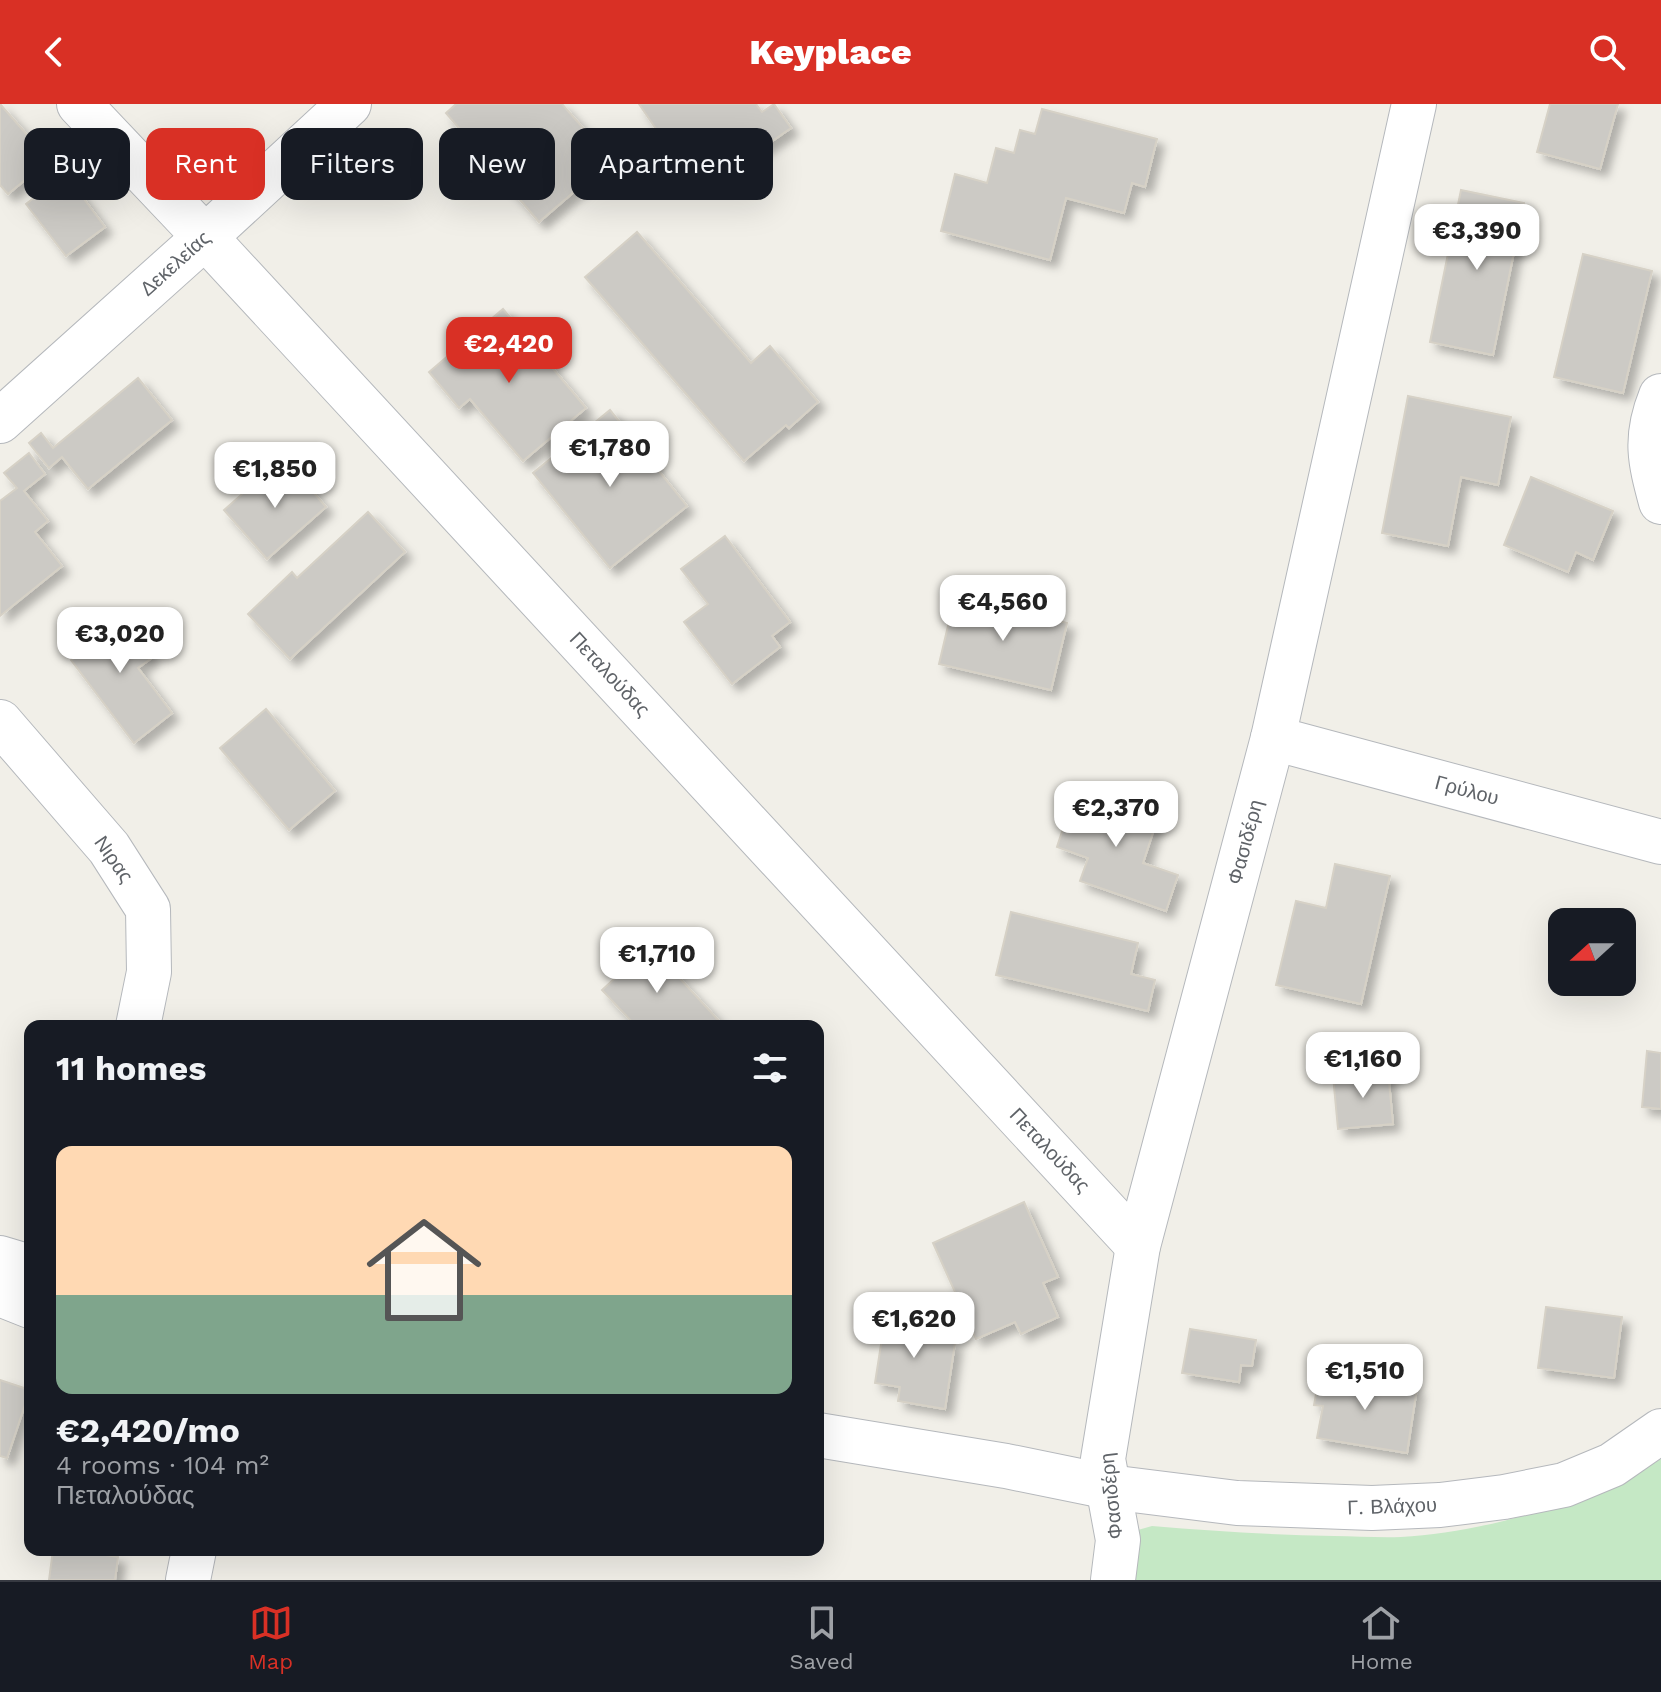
<!DOCTYPE html>
<html lang="en">
<head>
<meta charset="utf-8">
<style>
  body { margin:0; font-family:"Work Sans",sans-serif; background:#242831; color:#f1f3f6; height:100vh; display:flex; flex-direction:column; font-size:30px; white-space:nowrap }
  * { box-sizing:border-box; margin:0 }
  p { font-size:26px; color:#9ea1a6 }
  .icon { flex:none; width:44px; height:44px; fill:none; stroke:currentColor; stroke-width:2; stroke-linecap:round; stroke-linejoin:round }
  .map { position:relative; flex:1; overflow:hidden }
  .panel { position:absolute; left:24px; top:916px; width:800px; height:536px; display:flex; flex-direction:column; background:#171b24; border-radius:16px; box-shadow:0 8px 32px #0002 }
  .panel>* { flex:none }
  .banner { position:absolute; left:24px; top:24px; width:800px; height:72px; display:flex; gap:16px }
  .needle { width:52px; rotate:249deg }
  .controls { position:absolute; left:1548px; top:804px; display:grid; gap:16px }
  .controls a { display:grid; place-items:center; width:88px; height:88px; border-radius:16px; background:#171b24; box-shadow:0 8px 32px #0002; font-size:40px }
  .price { position:absolute; translate:-50% -68px; padding:0 18px; border-radius:16px; background:#fff; color:#222; font-size:26px; line-height:52px; filter:drop-shadow(0 2px 4px #0008) }
  .price::after { content:''; position:absolute; left:50%; top:48px; width:24px; height:18px; margin-left:-12px; background:inherit; clip-path:polygon(0 0,100% 0,50% 100%) }
  .price.current { background:#d93025; color:#fff }
  ul { padding:0; list-style:none }
  li { display:grid; align-content:center; gap:16px; height:424px; padding:0 32px }
  li span { display:grid; place-items:center; height:248px; border-radius:16px; color:#555 }
  li>.icon { margin-inline-start:auto }
  span .icon { width:144px; height:144px; fill:#fffc; stroke-width:1 }
  li b { font-size:34px }
  h2 { display:flex; justify-content:space-between; align-items:center; height:96px; padding:0 32px; font-size:34px }
  .tag { padding:0 28px; border-radius:16px; background:#171b24; box-shadow:0 8px 32px #0002; font-size:28px; line-height:72px }
  .tag.current { background:#d93025; color:#fff }
  header { display:flex; justify-content:space-between; align-items:center; height:104px; padding:0 32px; background:#d93025; color:#fff; font-size:36px; font-weight:800 }
  .tab-bar { display:flex; justify-content:space-around; align-items:center; height:112px; border-top:2px solid #363941; background:#171b24; font-size:22px; color:#9ea1a6 }
  .tab-bar a { display:grid; justify-items:center; gap:4px }
  .tab-bar .current { color:#d93025 }
  .map>svg:first-child { display:block }
  .green { fill:#c5e8c5 }
  .building { fill:#cccac5; stroke:#d6d1c6; stroke-width:2; filter:url(#shadow) }
  .lines { fill:none; stroke-linecap:round; stroke-linejoin:round }
  .minor-casing { stroke:#b5b8bc; stroke-width:46 }
  .minor { stroke:#fff; stroke-width:44 }
  .labels { text-anchor:middle; dominant-baseline:central; stroke-width:6; stroke-linejoin:round; paint-order:stroke }
  .street-label { font-size:20px; fill:#5f6368; stroke:#fff }
</style>
</head>
<body>
<header><svg class="icon" aria-label="back" viewBox="0 0 24 24"><path d="M15 5l-7 7 7 7"/></svg>Keyplace<svg class="icon" aria-label="search" viewBox="0 0 24 24"><circle cx="10" cy="10" r="6"/><path d="M15 15l6 6"/></svg></header>
<div class="map">
<svg width="1661" height="1476" viewBox="0 0 1661 1476">
  <defs>
    <filter id="shadow"><feDropShadow dx="7" dy="7" stdDeviation="4" flood-color="#0004"/></filter>
  </defs>
  <rect width="100%" height="100%" fill="#f1efe8"/>
  <path class="green" d="M1661,1355V1476H1130L1138,1426L1152,1422C1213,1427 1273,1431 1334,1432C1356,1432 1379,1434 1401,1433C1486,1428 1587,1398 1661,1355Z"/>
  <g class="building">
    <polygon points="0,0 49,56 8,90 0,81"/>
    <polygon points="456,0 562,0 611,56 539,118 446,9"/>
    <polygon points="639,0 756,0 762,8 774,0 791,24 726,69 706,38 678,57"/>
    <polygon points="1550,0 1618,0 1600,65 1537,48"/>
    <polygon points="1042,5 1157,35 1145,83 1132,79 1124,109 1066,94 1050,156 941,127 955,70 987,79 996,44 1014,49 1020,26 1035,30"/>
    <polygon points="65,70 105,123 66,152 26,100"/>
    <polygon points="1461,86 1524,99 1493,251 1430,238"/>
    <polygon points="637,128 751,259 770,242 818,298 789,324 786,321 744,357 585,173"/>
    <polygon points="1583,150 1652,167 1623,289 1554,273"/>
    <polygon points="503,205 586,304 523,357 470,295 459,304 429,268"/>
    <polygon points="138,274 172,316 88,385 62,353 49,364 29,339 41,329 53,344"/>
    <polygon points="1408,292 1511,313 1498,381 1461,373 1448,442 1382,429"/>
    <polygon points="610,306 687,402 610,464 533,369"/>
    <polygon points="29,349 45,370 24,387 48,417 35,428 62,462 0,512 0,397 17,384 4,369"/>
    <polygon points="275,361 288,376 296,368 326,403 267,455 224,406"/>
    <polygon points="1531,373 1613,407 1593,456 1576,448 1568,468 1504,441"/>
    <polygon points="368,408 405,448 290,555 248,510 292,468 297,474"/>
    <polygon points="725,432 790,518 772,532 780,543 732,580 684,518 708,500 681,465"/>
    <polygon points="955,492 1067,519 1051,586 939,560"/>
    <polygon points="117,506 153,553 138,564 172,609 134,639 71,556 79,551 72,540"/>
    <polygon points="266,605 335,687 289,726 220,644"/>
    <polygon points="1076,685 1158,713 1143,759 1178,771 1166,807 1080,777 1088,754 1057,743"/>
    <polygon points="1335,760 1390,772 1361,900 1276,881 1296,797 1326,804"/>
    <polygon points="1011,808 1138,839 1131,870 1155,876 1148,907 996,871"/>
    <polygon points="650,842 719,917 713,922 636,922 602,886"/>
    <polygon points="1647,947 1661,949 1661,1005 1642,1003"/>
    <polygon points="1388,967 1393,1020 1338,1025 1333,972"/>
    <polygon points="1024,1098 1058,1173 1043,1179 1058,1213 1021,1230 1015,1218 976,1235 933,1139"/>
    <polygon points="887,1202 924,1208 920,1234 955,1239 945,1305 898,1297 900,1283 875,1279"/>
    <polygon points="1546,1203 1622,1213 1614,1274 1538,1264"/>
    <polygon points="1190,1225 1256,1236 1252,1262 1241,1261 1239,1278 1182,1269"/>
    <polygon points="1320,1268 1417,1284 1407,1349 1317,1334 1323,1302 1314,1301"/>
    <polygon points="0,1276 30,1286 7,1354 0,1352"/>
    <polygon points="53,1446 75,1446 118,1453 115,1476 49,1476"/>
  </g>
  <g class="lines">
    <defs>
      <g id="minor">
        <polyline points="79,0 205,133 1138,1142"/>
        <path d="M1661,292C1644,334 1650,357 1661,398"/>
        <polyline points="0,317 205,133 349,0"/>
        <polyline points="0,618 109,744 148,805 149,868 138,922"/>
        <polyline points="1273,634 1661,738"/>
        <polyline points="0,1154 30,1163"/>
        <polyline points="0,1190 30,1202"/>
        <polyline points="818,1331 1006,1362 1109,1383 1237,1399 1372,1404 1440,1401 1504,1393 1564,1381 1612,1361 1661,1327"/>
        <polyline points="188,1476 194,1446"/>
        <polyline points="1113,1476 1118,1436 1103,1355 1138,1142 1273,634 1414,0"/>
      </g>
    </defs>
    <use href="#minor" class="minor-casing"/>
    <use href="#minor" class="minor"/>
  </g>
  <g class="labels">
    <g class="street-label">
      <text transform="translate(175 159) rotate(-42)">Δεκελείας</text>
      <text transform="translate(610 570) rotate(47)">Πεταλούδας</text>
      <text transform="translate(1467 686) rotate(15)">Γρύλου</text>
      <text transform="translate(1245 738) rotate(-75)">Φασιδέρη</text>
      <text transform="translate(114 755) rotate(55)">Νιρας</text>
      <text transform="translate(1050 1046) rotate(47)">Πεταλούδας</text>
      <text transform="translate(1111 1392) rotate(-96)">Φασιδέρη</text>
      <text transform="translate(1392 1402) rotate(-2)">Γ. Βλάχου</text>
    </g>
  </g>
</svg>
<div class="controls">
<a><svg class="needle" viewBox="-14 -14 28 28"><path d="M0-13l5 13h-10z" fill="#e53935"/><path d="M0 13l5-13h-10z" fill="#9ea1a6"/></svg></a>
</div>
<b class="price" style="left:1477px;top:168px">€3,390</b>
<b class="price current" style="left:509px;top:281px">€2,420</b>
<b class="price" style="left:610px;top:385px">€1,780</b>
<b class="price" style="left:275px;top:406px">€1,850</b>
<b class="price" style="left:1003px;top:539px">€4,560</b>
<b class="price" style="left:120px;top:571px">€3,020</b>
<b class="price" style="left:1116px;top:745px">€2,370</b>
<b class="price" style="left:657px;top:891px">€1,710</b>
<b class="price" style="left:1363px;top:996px">€1,160</b>
<b class="price" style="left:914px;top:1256px">€1,620</b>
<b class="price" style="left:1365px;top:1308px">€1,510</b>
<div class="banner">
<a class="tag">Buy</a>
<a class="tag current">Rent</a>
<a class="tag">Filters</a>
<a class="tag">New</a>
<a class="tag">Apartment</a>
</div>
<section class="panel">
<h2>11 homes<svg class="icon" aria-label="filters" viewBox="0 0 24 24"><path d="M4 7h16M4 17h16"/><circle cx="9" cy="7" r="2"/><circle cx="15" cy="17" r="2"/></svg></h2>
<ul>
<li><span style="background:linear-gradient(#ffd9b3 60%,#7fa58c 0)"><svg class="icon" aria-label="home" viewBox="0 0 24 24"><path d="M3 11l9-7 9 7M6 9v11h12V9"/></svg></span><div><b>€2,420/mo</b><p>4 rooms · 104 m²</p><p>Πεταλούδας</p></div></li>
</ul>
</section>
</div>
<nav class="tab-bar">
<a class="current"><svg class="icon" aria-label="map" viewBox="0 0 24 24"><path d="M3 6l6-2 6 2 6-2v14l-6 2-6-2-6 2zM9 4v14M15 6v14"/></svg>Map</a>
<a><svg class="icon" aria-label="saved" viewBox="0 0 24 24"><path d="M7 4h10v16l-5-4-5 4z"/></svg>Saved</a>
<a><svg class="icon" aria-label="home" viewBox="0 0 24 24"><path d="M3 11l9-7 9 7M6 9v11h12V9"/></svg>Home</a>
</nav>
</body>
</html>
